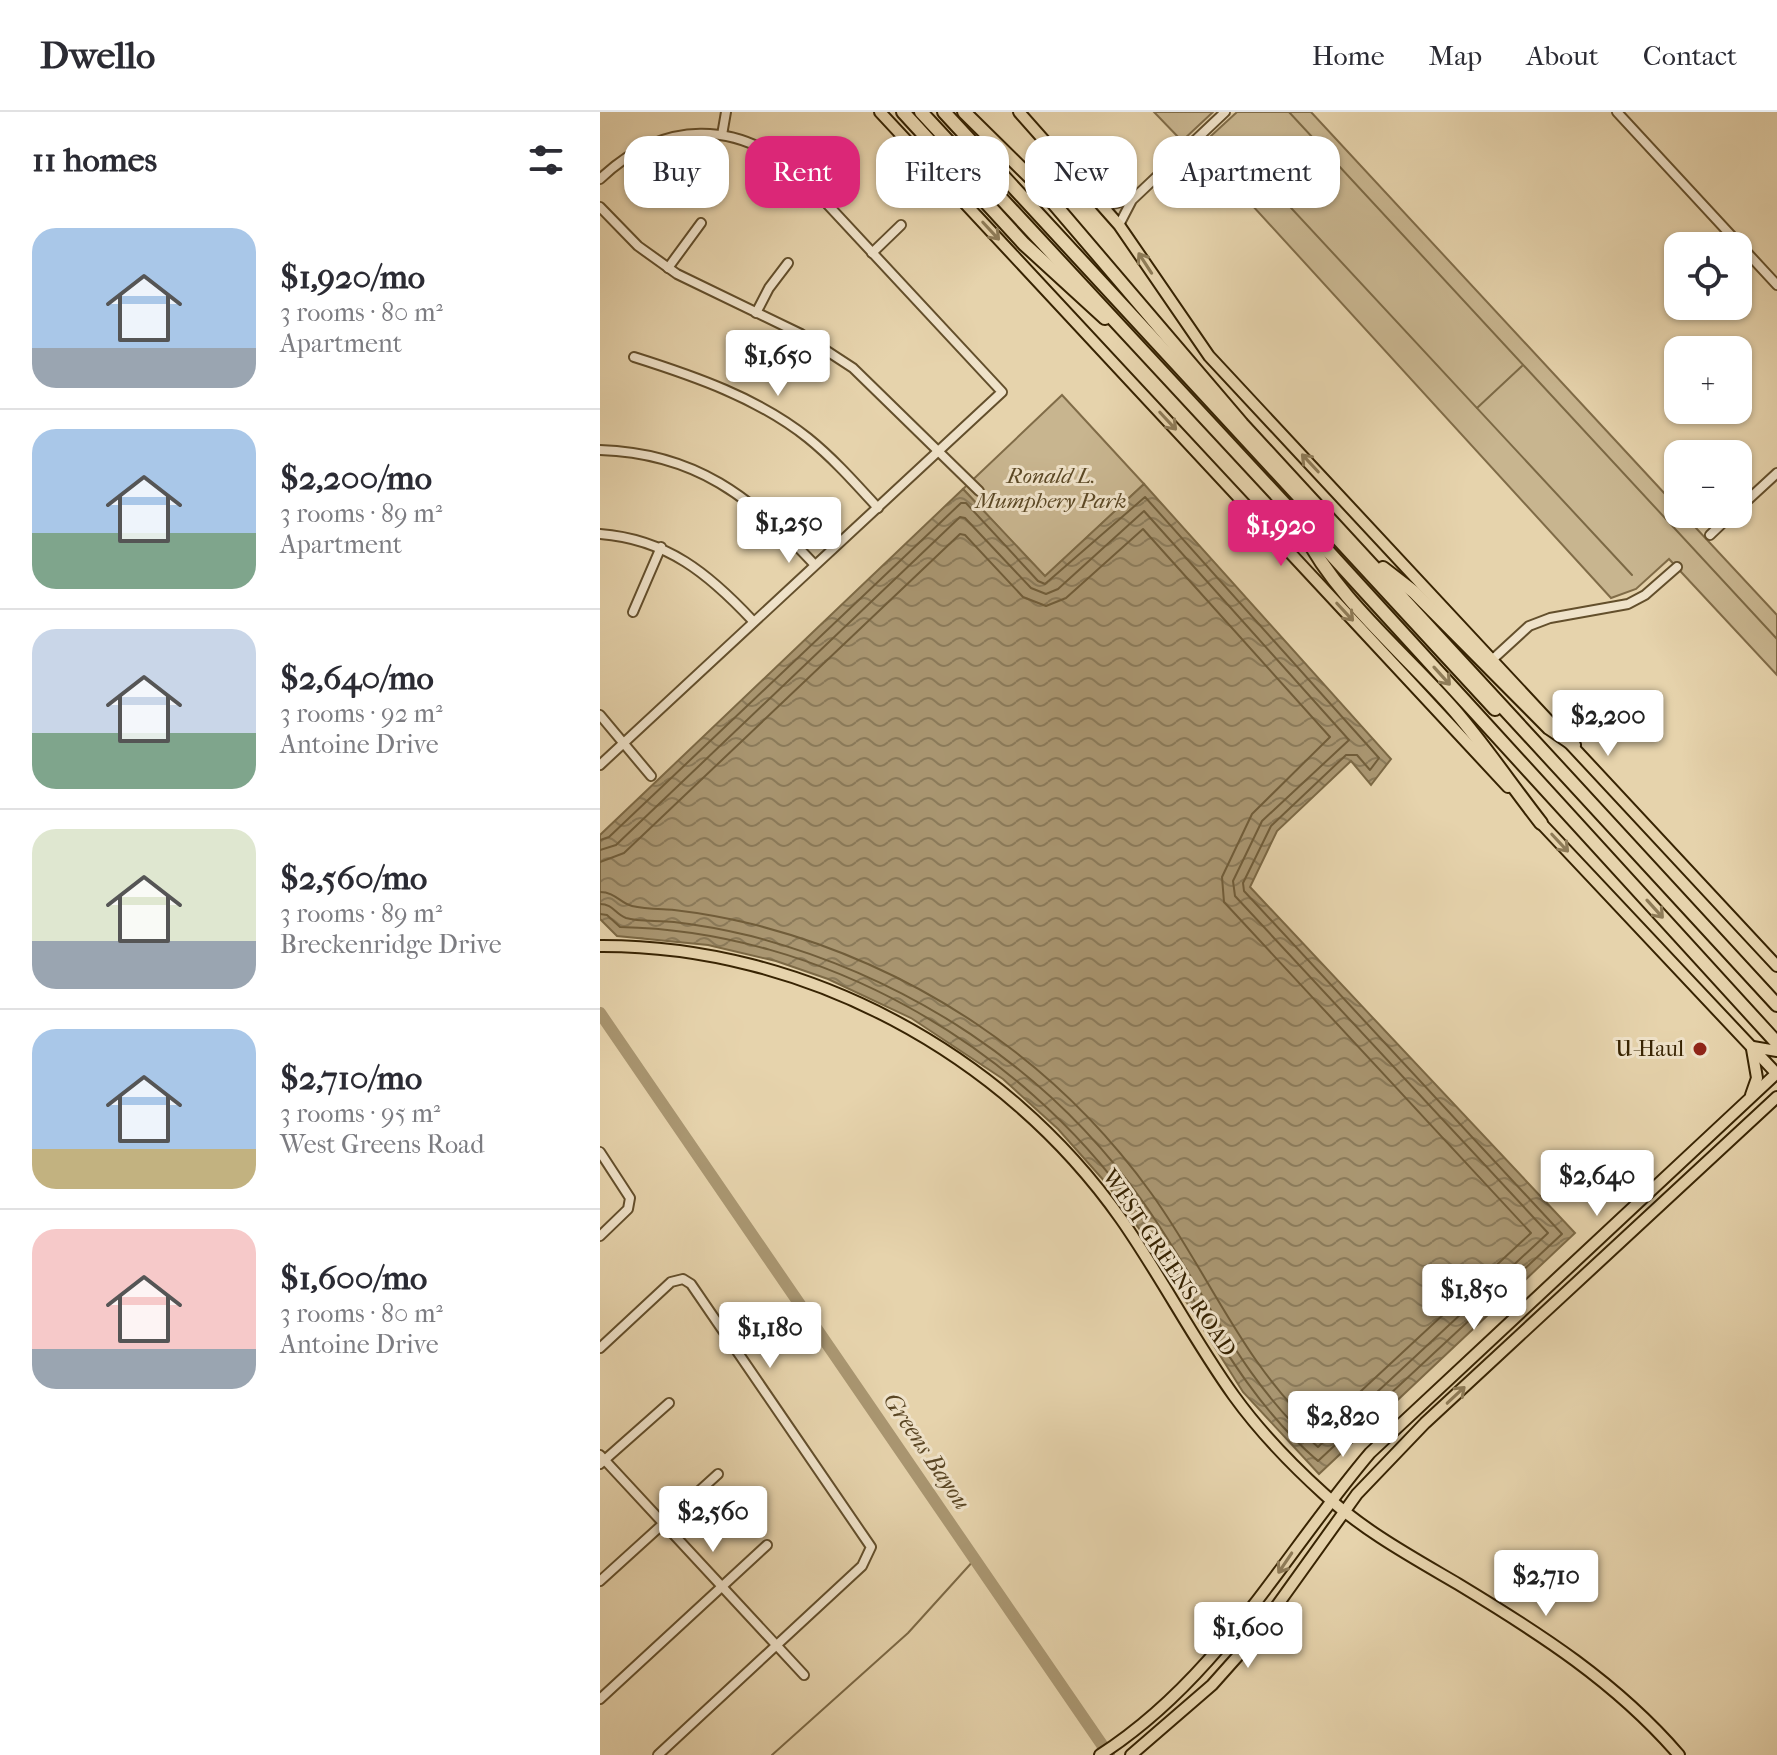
<!DOCTYPE html>
<html lang="en">
<head>
<meta charset="utf-8">
<style>
  body { margin:0; font-family:"IM FELL French Canon",serif; background:#f7f7f7; color:#2b2b33; height:100vh; display:flex; flex-direction:column; font-size:30px; white-space:nowrap }
  * { box-sizing:border-box; margin:0 }
  p { font-size:26px; color:#7c7c81 }
  .icon { flex:none; width:44px; height:44px; fill:none; stroke:currentColor; stroke-width:2; stroke-linecap:round; stroke-linejoin:round }
  .map { position:relative; flex:1; overflow:hidden }
  .sheet { display:flex; flex-direction:column; background:#fff; width:600px }
  .sheet>* { flex:none }
  .guide { position:absolute; left:24px; top:24px; width:760px; height:72px; display:flex; gap:16px }
  .fabs { position:absolute; left:1064px; top:120px; display:grid; gap:16px }
  .fabs a { display:grid; place-items:center; width:88px; height:88px; border-radius:16px; background:#fff; box-shadow:0 2px 6px #0004; font-size:40px }
  .price { position:absolute; translate:-50% -68px; padding:0 18px; border-radius:8px; background:#fff; color:#222; font-size:26px; line-height:52px; filter:drop-shadow(0 2px 4px #0008) }
  .price::after { content:''; position:absolute; left:50%; top:48px; width:24px; height:18px; margin-left:-12px; background:inherit; clip-path:polygon(0 0,100% 0,50% 100%) }
  .price.current { background:#db2777; color:#fff }
  ul { padding:0; list-style:none }
  li { display:flex; align-items:center; gap:24px; height:200px; padding:0 32px }
  li+li { border-top:2px solid #e1e1e2 }
  li span { display:grid; place-items:center; flex:none; width:224px; height:160px; border-radius:24px; color:#555 }
  li>.icon { margin-inline-start:auto }
  span .icon { width:96px; height:96px; fill:#fffc; stroke-width:1 }
  li b { font-size:34px }
  h2 { display:flex; justify-content:space-between; align-items:center; height:96px; padding:0 32px; font-size:34px }
  .tag { padding:0 28px; border-radius:24px; background:#fff; box-shadow:0 2px 6px #0004; font-size:28px; line-height:72px }
  .tag.current { background:#db2777; color:#fff }
  header { display:flex; align-items:center; gap:48px; box-sizing:border-box; height:112px; padding:0 40px; background:#fff; border-bottom:2px solid #e1e1e2 }
  header strong { font-size:38px }
  nav { display:flex; gap:44px; margin-inline-start:auto; font-size:28px }
  main { display:flex; flex:1; min-height:0 }
  .map>svg:first-child { display:block }
  .green { fill:#c8b58f; stroke:#806c48; stroke-width:2 }
  .water { fill:url(#water-waves); stroke:#7c6945; stroke-width:2 }
  .lines { fill:none; stroke-linecap:round; stroke-linejoin:round }
  .shore { stroke:#705d3a; stroke-width:2 }
  .stream { stroke:#7c6945; stroke-width:2 }
  .river { stroke:#aa9772; stroke-width:12 }
  .minor-casing { stroke:#634f2c; stroke-width:12 }
  .major-casing { stroke:#372302; stroke-width:14 }
  .highway-casing { stroke:#372302; stroke-width:16 }
  .minor { stroke:#efe2c9; stroke-width:8 }
  .major { stroke:#e6d3ac; stroke-width:10 }
  .highway { stroke:#e6d3ac; stroke-width:12 }
  .oneway { stroke:#8e7b57 }
  .poi-dot { fill:#8f2418; stroke:#efe2c9; stroke-width:3 }
  .labels { text-anchor:middle; dominant-baseline:central; stroke-width:6; stroke-linejoin:round; paint-order:stroke }
  .park-label { font-size:22px; font-style:italic; fill:#5b4825; stroke:#efe2c9 }
  .poi-label { font-size:22px; fill:#372302; stroke:#efe2c9; text-anchor:end }
  .street-label { font-size:22px; fill:#372302; stroke:#efe2c9 }
  .water-label { font-size:24px; font-style:italic; fill:#5a4624; stroke:#efe2c9 }
</style>
</head>
<body>
<header>
<strong>Dwello</strong>
<nav><a>Home</a><a>Map</a><a>About</a><a>Contact</a></nav>
</header>
<main>
<section class="sheet">
<h2>11 homes<svg class="icon" aria-label="filters" viewBox="0 0 24 24"><path d="M4 7h16M4 17h16"/><circle cx="9" cy="7" r="2"/><circle cx="15" cy="17" r="2"/></svg></h2>
<ul>
<li><span style="background:linear-gradient(#a9c7e8 75%,#9aa5b1 0)"><svg class="icon" aria-label="home" viewBox="0 0 24 24"><path d="M3 11l9-7 9 7M6 9v11h12V9"/></svg></span><div><b>$1,920/mo</b><p>3 rooms · 80 m²</p><p>Apartment</p></div></li>
<li><span style="background:linear-gradient(#a9c7e8 65%,#7fa58c 0)"><svg class="icon" aria-label="home" viewBox="0 0 24 24"><path d="M3 11l9-7 9 7M6 9v11h12V9"/></svg></span><div><b>$2,200/mo</b><p>3 rooms · 89 m²</p><p>Apartment</p></div></li>
<li><span style="background:linear-gradient(#c9d6e8 65%,#7fa58c 0)"><svg class="icon" aria-label="home" viewBox="0 0 24 24"><path d="M3 11l9-7 9 7M6 9v11h12V9"/></svg></span><div><b>$2,640/mo</b><p>3 rooms · 92 m²</p><p>Antoine Drive</p></div></li>
<li><span style="background:linear-gradient(#dfe7d0 70%,#9aa5b1 0)"><svg class="icon" aria-label="home" viewBox="0 0 24 24"><path d="M3 11l9-7 9 7M6 9v11h12V9"/></svg></span><div><b>$2,560/mo</b><p>3 rooms · 89 m²</p><p>Breckenridge Drive</p></div></li>
<li><span style="background:linear-gradient(#a9c7e8 75%,#c2b280 0)"><svg class="icon" aria-label="home" viewBox="0 0 24 24"><path d="M3 11l9-7 9 7M6 9v11h12V9"/></svg></span><div><b>$2,710/mo</b><p>3 rooms · 95 m²</p><p>West Greens Road</p></div></li>
<li><span style="background:linear-gradient(#f6c9c9 75%,#9aa5b1 0)"><svg class="icon" aria-label="home" viewBox="0 0 24 24"><path d="M3 11l9-7 9 7M6 9v11h12V9"/></svg></span><div><b>$1,600/mo</b><p>3 rooms · 80 m²</p><p>Antoine Drive</p></div></li>
</ul>
</section>
<div class="map">
<svg width="1177" height="1643" viewBox="0 0 1177 1643">
  <defs>
    <pattern id="water-waves" width="16" height="10" patternUnits="userSpaceOnUse" patternTransform="scale(2)"><rect width="16" height="10" fill="#aa9772"/><path d="M0 5q4-4 8 0t8 0" fill="none" stroke="#8b7b5b"/></pattern>
  </defs>
  <rect width="100%" height="100%" fill="#e6d3ac"/>
  <filter id="stains"><feTurbulence type="fractalNoise" baseFrequency=".0025" numOctaves="4"/><feColorMatrix values="0 0 0 0 .2 0 0 0 0 .09 0 0 0 0 .02 0 0 0 .5 -.17"/></filter>
  <radialGradient id="worn" r=".72"><stop offset=".6" stop-color="#630" stop-opacity="0"/><stop offset="1" stop-color="#630" stop-opacity=".3"/></radialGradient>
  <g class="green">
    <polygon points="554,0 613,0 582,29"/>
    <polygon points="637,0 711,0 1078,396 1078,402 1083,402 1177,503 1177,563 1069,447 1036,477 1011,486 599,35"/>
    <polygon points="462,283 544,372 445,465 363,377"/>
  </g>
  <polygon class="water" points="544,372 791,647 771,673 751,649 677,719 650,775 975,1121 719,1362 643,1280 548,1129 506,1071 458,1017 403,967 311,906 228,867 176,849 108,833 17,824 0,807 0,723 363,377 445,464"/>
  <g class="lines">
    <g class="shore">
      <path d="M0,728L9,725L361,391H366L438,469L445,472L545,385L779,646L770,658L757,643H746L671,714L643,771L644,779L962,1122L718,1349C637,1280 595,1180 534,1095C419,933 222,819 20,815L7,803L0,802"/>
      <path d="M0,738L16,733L360,405L365,406L431,476L446,482L458,477L544,399L749,628L662,709L633,769L635,784L948,1121L718,1335C641,1270 601,1171 543,1090C449,956 308,865 151,824C126,818 100,813 74,810C59,808 39,810 26,806C15,802 13,792 0,792"/>
      <path d="M0,750L24,741L360,422L365,423L423,485L446,494L466,486L543,417L730,625L652,702L622,765L624,790L931,1121L718,1319C645,1256 607,1158 551,1081C454,946 313,853 152,812C127,806 100,801 74,798C61,797 45,797 32,794C20,791 15,780 0,780"/>
    </g>
    <g class="stream">
      <polyline points="689,0 1177,527"/>
      <polyline points="627,27 1032,463"/>
      <polyline points="877,296 922,254"/>
      <polyline points="172,1643 308,1521 375,1447"/>
    </g>
    <polyline class="river" points="0,901 509,1643"/>
    <defs>
      <g id="minor">
        <polyline points="1017,0 1177,173"/>
        <polyline points="122,23 126,0"/>
        <path d="M0,67C62,8 138,6 202,65L402,280L0,653"/>
        <polyline points="503,94 531,88"/>
        <polyline points="0,95 38,134 77,162 201,222 253,256 379,379"/>
        <polyline points="519,113 532,88 625,0"/>
        <polyline points="272,141 301,113"/>
        <polyline points="68,156 101,111"/>
        <polyline points="156,201 169,176 188,151"/>
        <path d="M34,245C94,264 158,286 208,326C234,347 256,372 278,396"/>
        <path d="M0,338C96,341 151,385 214,452"/>
        <polyline points="1138,397 1177,361"/>
        <path d="M0,422C67,427 109,462 153,509"/>
        <polyline points="1110,423 1132,402"/>
        <polyline points="33,500 61,435"/>
        <polyline points="893,547 929,514 950,506 1028,492 1045,483 1077,455"/>
        <polyline points="0,603 51,664"/>
        <polyline points="0,1040 30,1086 28,1097 0,1124"/>
        <polyline points="0,1236 71,1170 83,1167 91,1172 271,1435 262,1454 58,1643"/>
        <polyline points="0,1343 204,1563"/>
        <polyline points="0,1352 69,1291"/>
        <polyline points="0,1469 118,1362"/>
        <polyline points="0,1587 167,1433"/>
      </g>
      <g id="major">
        <polyline points="280,0 908,675"/>
        <polyline points="419,0 519,113 609,244 1177,854"/>
        <polyline points="938,708 1177,962"/>
        <path d="M0,834C204,833 404,941 521,1107C561,1164 593,1227 634,1284C660,1320 692,1353 724,1382C764,1419 812,1445 858,1472C939,1521 1016,1570 1079,1643"/>
        <polyline points="1153,935 1177,939"/>
        <polyline points="1151,983 1157,966 1152,937"/>
        <path d="M500,1643C619,1566 681,1446 770,1341L1177,961"/>
        <polyline points="531,1643 612,1573 653,1527 757,1382 825,1311 1177,985"/>
      </g>
      <g id="highway">
        <polyline points="303,0 424,132 505,206"/>
        <polyline points="321,0 695,403 1177,931"/>
        <polyline points="344,0 895,597"/>
        <polyline points="364,0 438,73 642,312 1177,893"/>
        <path d="M702,417C737,488 804,540 855,599C885,634 912,674 941,711"/>
        <polyline points="783,456 814,480 949,616 974,633"/>
      </g>
    </defs>
    <use href="#minor" class="minor-casing"/>
    <use href="#major" class="major-casing"/>
    <use href="#highway" class="highway-casing"/>
    <use href="#minor" class="minor"/>
    <use href="#major" class="major"/>
    <use href="#highway" class="highway"/>
  </g>
  <defs><path id="oneway-shaft" d="M-6 0H5M1.5-3L5.5 0L1.5 3" fill="none" stroke-width="1.6" stroke-linecap="round" stroke-linejoin="round" transform="scale(2)"/></defs>
  <g class="oneway">
    <use href="#oneway-shaft" transform="translate(391 119) rotate(47)"/>
    <use href="#oneway-shaft" transform="translate(545 151) rotate(-123)"/>
    <use href="#oneway-shaft" transform="translate(568 309) rotate(47)"/>
    <use href="#oneway-shaft" transform="translate(710 351) rotate(-133)"/>
    <use href="#oneway-shaft" transform="translate(745 500) rotate(47)"/>
    <use href="#oneway-shaft" transform="translate(842 564) rotate(48)"/>
    <use href="#oneway-shaft" transform="translate(960 731) rotate(47)"/>
    <use href="#oneway-shaft" transform="translate(1055 797) rotate(48)"/>
    <use href="#oneway-shaft" transform="translate(856 1283) rotate(-43)"/>
    <use href="#oneway-shaft" transform="translate(685 1451) rotate(124)"/>
  </g>
  <circle class="poi-dot" cx="1100" cy="937" r="8"/>
  <g class="labels">
    <g class="park-label">
      <text x="451" y="364">Ronald L.<tspan x="451" dy="25">Mumphery Park</tspan></text>
    </g>
    <g class="poi-label">
      <text x="1084" y="937">U-Haul</text>
    </g>
    <g class="street-label">
      <text transform="translate(569 1151) rotate(56)">WEST GREENS ROAD</text>
    </g>
    <g class="water-label">
      <text transform="translate(327 1339) rotate(56)">Greens Bayou</text>
    </g>
  </g>
  <rect width="100%" height="100%" filter="url(#stains)"/>
  <rect width="100%" height="100%" fill="url(#worn)"/>
</svg>
<div class="fabs">
<a><svg class="icon" aria-label="locate" viewBox="0 0 24 24"><circle cx="12" cy="12" r="6"/><path d="M12 2v4M12 18v4M2 12h4M18 12h4"/></svg></a>
<a>+</a>
<a>−</a>
</div>
<b class="price" style="left:178px;top:286px">$1,650</b>
<b class="price" style="left:189px;top:453px">$1,250</b>
<b class="price current" style="left:681px;top:456px">$1,920</b>
<b class="price" style="left:1008px;top:646px">$2,200</b>
<b class="price" style="left:997px;top:1106px">$2,640</b>
<b class="price" style="left:874px;top:1220px">$1,850</b>
<b class="price" style="left:170px;top:1258px">$1,180</b>
<b class="price" style="left:743px;top:1347px">$2,820</b>
<b class="price" style="left:113px;top:1442px">$2,560</b>
<b class="price" style="left:946px;top:1506px">$2,710</b>
<b class="price" style="left:648px;top:1558px">$1,600</b>
<div class="guide">
<a class="tag">Buy</a>
<a class="tag current">Rent</a>
<a class="tag">Filters</a>
<a class="tag">New</a>
<a class="tag">Apartment</a>
</div>
</div>
</main>
</body>
</html>
